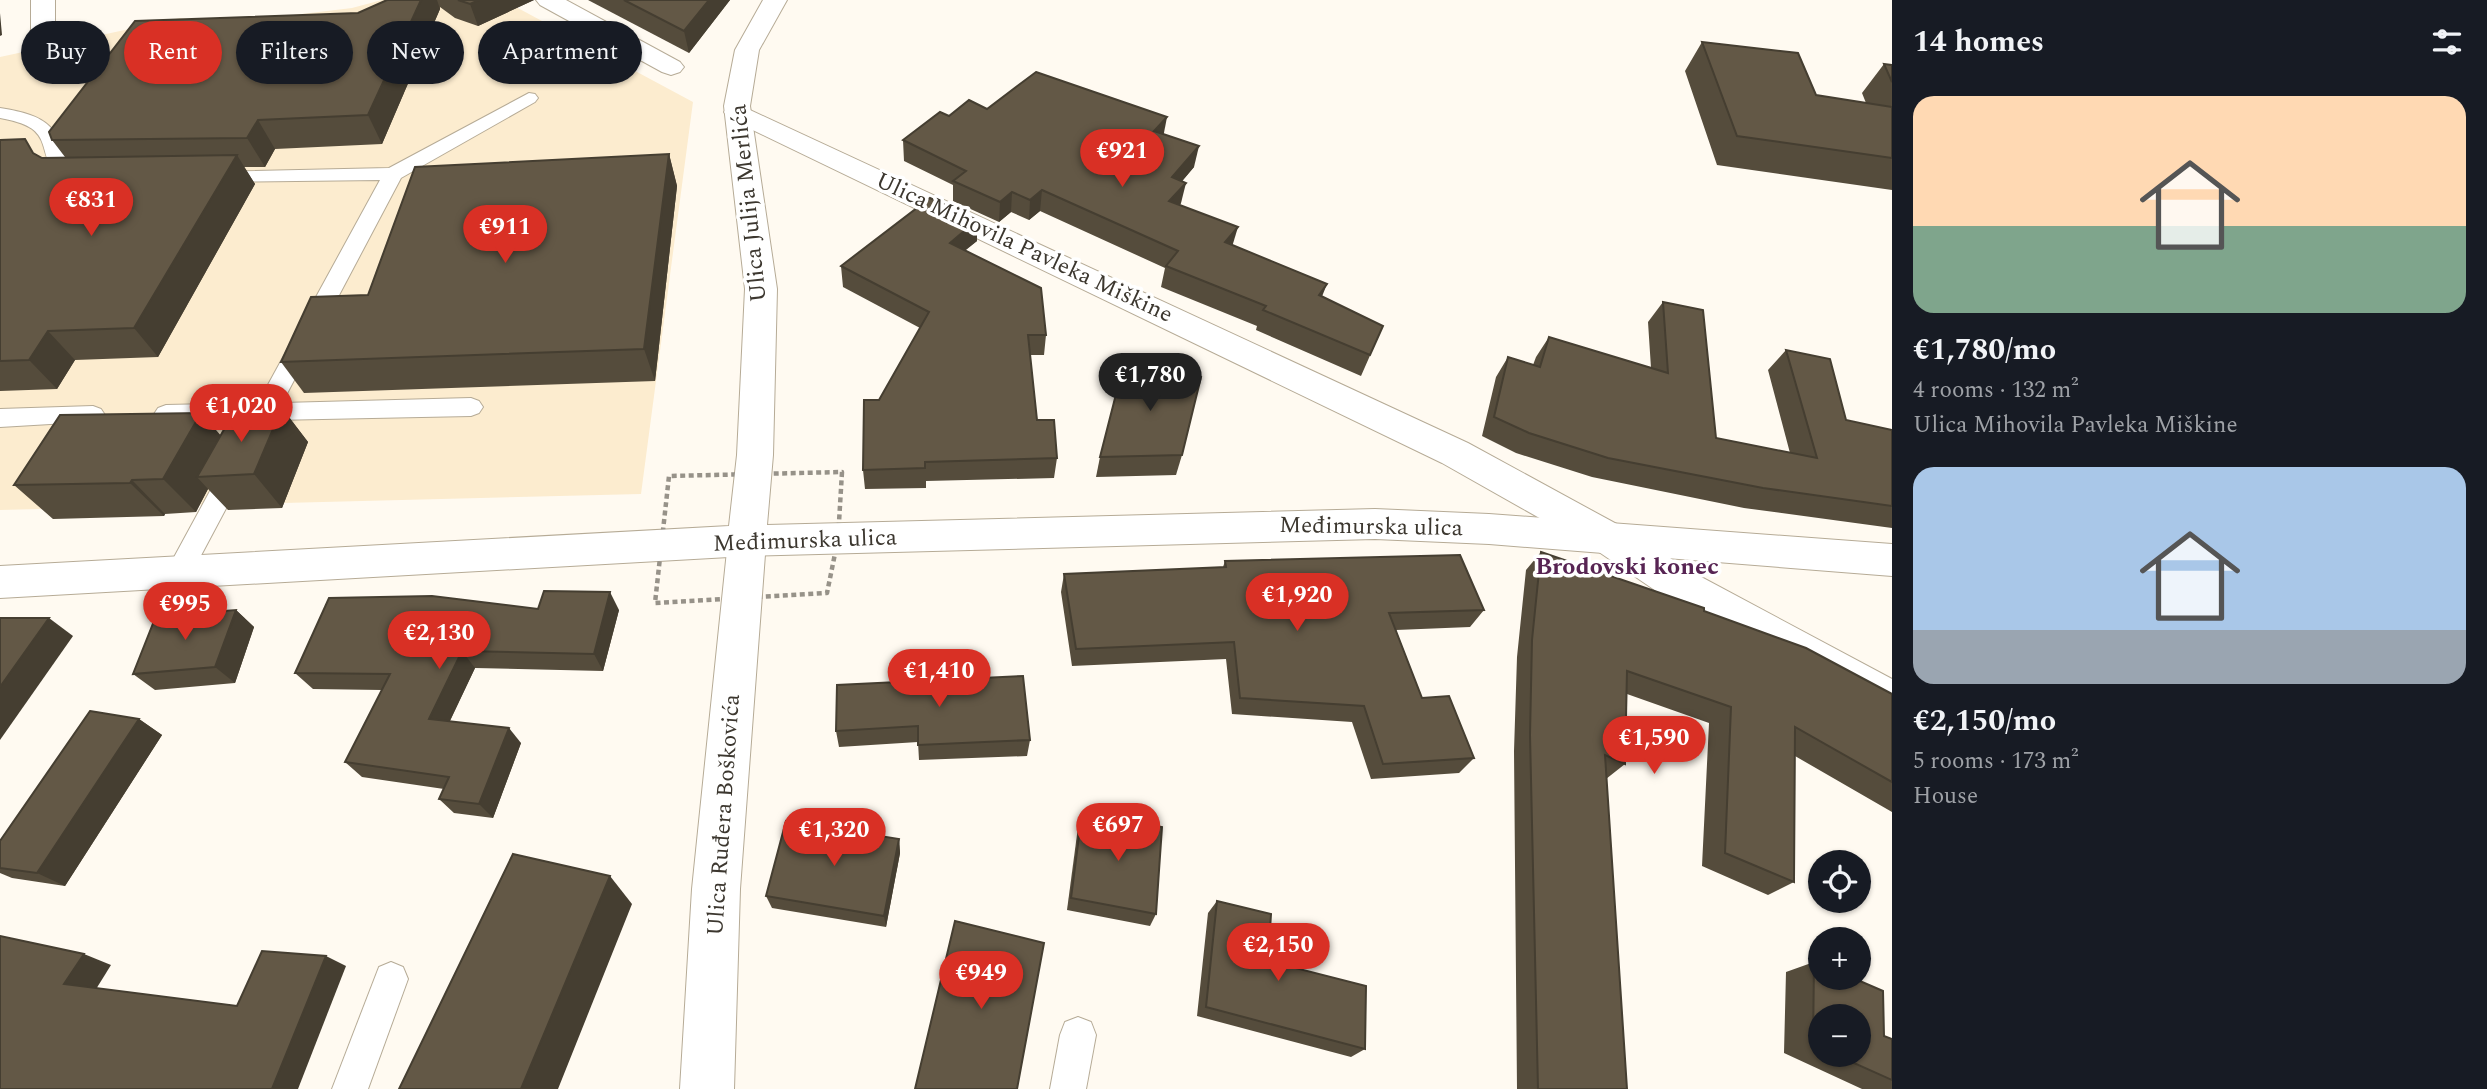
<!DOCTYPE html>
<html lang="en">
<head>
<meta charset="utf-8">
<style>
  body { margin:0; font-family:Spectral,serif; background:#20242c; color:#f1f3f6; height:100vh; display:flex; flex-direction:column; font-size:26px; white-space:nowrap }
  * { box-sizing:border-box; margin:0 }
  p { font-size:23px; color:#9ea1a6 }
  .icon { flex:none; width:38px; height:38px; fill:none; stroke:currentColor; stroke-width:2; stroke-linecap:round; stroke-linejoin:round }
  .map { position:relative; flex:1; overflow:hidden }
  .details { display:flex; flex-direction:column; background:#171b24; width:595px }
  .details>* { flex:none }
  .hud { position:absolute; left:21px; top:21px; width:665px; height:63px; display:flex; gap:14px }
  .buttons { position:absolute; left:1808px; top:850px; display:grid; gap:14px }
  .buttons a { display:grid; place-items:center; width:63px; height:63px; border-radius:50%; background:#171b24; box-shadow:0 2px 5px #0004; font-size:35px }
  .price { position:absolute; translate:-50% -60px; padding:0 16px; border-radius:24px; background:#d93025; color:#fff; font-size:23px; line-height:46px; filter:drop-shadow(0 2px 4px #0008) }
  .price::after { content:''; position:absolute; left:50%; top:42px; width:21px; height:16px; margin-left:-10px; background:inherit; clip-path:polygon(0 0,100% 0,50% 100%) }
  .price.selected { background:#222; color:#fff }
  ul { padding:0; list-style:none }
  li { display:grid; align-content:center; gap:14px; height:371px; padding:0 21px }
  li span { display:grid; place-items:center; height:217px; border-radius:21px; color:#555 }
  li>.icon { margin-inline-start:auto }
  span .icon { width:126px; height:126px; fill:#fffc; stroke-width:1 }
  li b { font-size:30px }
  h2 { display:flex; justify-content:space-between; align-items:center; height:84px; padding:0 21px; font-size:30px }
  .pill { padding:0 24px; border-radius:32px; background:#171b24; box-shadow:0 2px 5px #0004; font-size:24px; line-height:63px }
  .pill.selected { background:#d93025; color:#fff }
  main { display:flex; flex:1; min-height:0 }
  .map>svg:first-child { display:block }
  .built { fill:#fceccf }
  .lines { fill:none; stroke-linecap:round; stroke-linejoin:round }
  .service-casing { stroke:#b6ab96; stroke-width:2 }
  .minor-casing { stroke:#b6ab96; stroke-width:2 }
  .tertiary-casing { stroke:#b6ab96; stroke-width:2 }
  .secondary-casing { stroke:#b6ab96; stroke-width:2 }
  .path { stroke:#979289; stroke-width:4.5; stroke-dasharray:5 3.5; stroke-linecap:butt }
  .service { fill:#fff; fill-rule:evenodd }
  .minor { fill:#fff; fill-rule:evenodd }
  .tertiary { fill:#fff; fill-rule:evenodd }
  .secondary { fill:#fff; fill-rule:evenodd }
  .wall { fill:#554c3c; fill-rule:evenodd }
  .shaded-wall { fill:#453e31 }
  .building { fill:#635846; stroke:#453e31; stroke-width:2 }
  .labels { text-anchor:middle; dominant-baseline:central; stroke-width:7; stroke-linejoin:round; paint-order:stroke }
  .street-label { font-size:23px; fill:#3c372f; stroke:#fff }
  .neighbourhood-label { font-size:24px; font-weight:bold; fill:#572453; stroke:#fff }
</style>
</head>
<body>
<main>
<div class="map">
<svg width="1892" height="1089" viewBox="0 0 1892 1089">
  <rect width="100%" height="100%" fill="#fffaf1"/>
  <polygon class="built" points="382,0 503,0 693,102 641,494 0,510 0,57 180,18 219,24 352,8"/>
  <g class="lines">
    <defs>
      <g id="service">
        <polygon points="529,93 535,94 538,98 535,102 401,178 282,403 471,398 479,401 483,407 479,413 471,416 273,420 188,580 179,583 170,580 166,572 248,421 166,423 158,420 154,414 158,408 166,405 258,403 380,180 216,182 209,180 206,176 209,172 389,168"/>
        <path d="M0,108C50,116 56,126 73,172L87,174L90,178L87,182H58C35,146 56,128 0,118Z"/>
        <polygon points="93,406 101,409 105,415 101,421 0,427 0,409"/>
        <polygon points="391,962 403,967 408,979 368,1089 332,1089 379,967"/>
        <polygon points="1078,1017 1091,1022 1096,1035 1086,1089 1050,1089 1060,1035 1065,1022"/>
      </g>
      <g id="minor">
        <polygon points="31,0 55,0 55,31 52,36 43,38 34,36 31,31"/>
        <polygon points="536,0 566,0 680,62 684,67 680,72 671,75 662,72 540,5"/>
        <polygon points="737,104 1468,443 1624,528 1690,571 1892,679 1892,720 1877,715 1662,595 1596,550 1442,463 728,118 724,112 728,106"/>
      </g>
      <polygon id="tertiary" points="747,526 761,530 766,541 740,889 734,1089 680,1089 692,889 728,541 733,530"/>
      <polygon id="secondary" points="763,0 787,0 759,50 750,106 777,289 773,455 767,525 1375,509 1489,514 1892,544 1892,576 1489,544 1375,539 747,556 0,598 0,566 729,526 737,455 745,289 724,106 735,50"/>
    </defs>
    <use href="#service" class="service-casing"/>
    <use href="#minor" class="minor-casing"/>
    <use href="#tertiary" class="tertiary-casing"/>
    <use href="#secondary" class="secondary-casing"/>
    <polygon class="path" points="842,472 838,539 827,593 655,603 669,476"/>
    <use href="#service" class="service"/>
    <use href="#minor" class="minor"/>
    <use href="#tertiary" class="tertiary"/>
    <use href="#secondary" class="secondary"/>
  </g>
  <g class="wall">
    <polygon points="387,0 534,0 478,26 455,18 440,7 440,9 382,144 275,149 265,167 244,167 255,184 158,357 75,360 57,389 0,391 0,140 42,158 65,157 52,140 358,13"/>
    <polygon points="588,0 730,0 689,53"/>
    <polygon points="1702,42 1816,95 1866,103 1862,93 1884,64 1892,65 1892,190 1717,165 1685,71"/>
    <polygon points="987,109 1164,134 1194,167 1182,181 1181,203 1180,205 1233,245 1322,297 1383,326 1361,376 1256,330 1257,326 1161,287 1165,268 1040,211 1029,220 1011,212 999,222 953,201 953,185 904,161 903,140 949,116"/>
    <polygon points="669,154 677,186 655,381 304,393 281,362 368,295"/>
    <polygon points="977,220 977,241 965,250 1046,335 1044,355 1030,355 1037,420 1057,458 1054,478 926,481 926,488 865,489 863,470 879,400 920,328 843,287 841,266"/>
    <polygon points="1663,302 1716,438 1790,453 1768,370 1786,350 1846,420 1892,430 1892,528 1744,508 1592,477 1516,453 1482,436 1496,377 1508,357 1533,365 1536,357 1549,337 1651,368 1648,322"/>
    <polygon points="282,408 308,442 282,508 228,510 208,489 196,512 165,514 164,516 53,519 14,485 221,435"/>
    <polygon points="1182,455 1176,475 1096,477 1100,457"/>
    <polygon points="1541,552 1704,611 1892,694 1892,812 1795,756 1794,882 1768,895 1702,866 1709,723 1627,694 1625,764 1606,779 1627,1089 1517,1089 1514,751 1517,657 1526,570"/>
    <polygon points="1225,561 1484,610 1470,627 1396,630 1422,698 1474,758 1459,773 1371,779 1352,722 1232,714 1226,659 1072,666 1061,592 1064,574 1223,567"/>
    <polygon points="538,609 619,610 603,671 475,668 450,721 521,743 493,818 454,813 439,799 444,789 362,777 345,762 382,690 313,689 295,673"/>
    <polygon points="236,610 254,627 235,683 155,690 133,674"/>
    <polygon points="837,685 1030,740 1027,756 919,760 918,742 839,747 836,731"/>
    <polygon points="139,719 162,735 65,886 12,878 0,873 0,841"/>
    <polygon points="1082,813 1156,914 1150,926 1067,910 1078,827"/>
    <polygon points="899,839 900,853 886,927 772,908 766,896"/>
    <polygon points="1217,901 1268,961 1365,1049 1351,1057 1197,1016 1208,913"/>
    <path d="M1814,962L1884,1036L1892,1039V1089H1862L1784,1053L1786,972ZM1820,1017L1858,1055H1820Z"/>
  </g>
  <g class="shaded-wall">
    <polygon points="421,0 437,0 440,9 382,144 368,115"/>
    <polygon points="479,0 534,0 478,26 470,4"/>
    <polygon points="709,0 730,0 689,53 684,31"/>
    <polygon points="0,13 2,35 0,36"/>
    <polygon points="1167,117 1163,138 1154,131"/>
    <polygon points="258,120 275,149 265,167 247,138"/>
    <polygon points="1199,146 1194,167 1168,198 1172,177"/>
    <polygon points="669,154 677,186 655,381 644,349"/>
    <polygon points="237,155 255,184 158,357 134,328"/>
    <polygon points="1186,183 1181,203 1165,221 1169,201"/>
    <polygon points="1042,190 1040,211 1029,220 1030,200"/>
    <polygon points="1012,192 1011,212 999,222 1000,202"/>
    <polygon points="977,220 977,241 950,263 950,243"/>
    <polygon points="1238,227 1232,247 1225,242"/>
    <polygon points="1327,284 1319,304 1319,295"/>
    <polygon points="48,331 75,360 57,389 29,360"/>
    <polygon points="282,408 308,442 282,508 254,474"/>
    <polygon points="201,413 231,447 197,477 208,489 196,512 163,479"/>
    <polygon points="132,480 165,514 164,516 130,483"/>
    <polygon points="610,592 619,610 603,671 594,654"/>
    <polygon points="236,610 254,627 235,683 215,667"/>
    <polygon points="49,618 73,636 0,740 0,687"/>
    <polygon points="462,651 475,668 443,735 429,719"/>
    <polygon points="139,719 162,735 65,886 37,873"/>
    <polygon points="509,728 521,743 493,818 479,804"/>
    <polygon points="899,839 900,853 886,927 884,916"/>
    <polygon points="610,876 632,904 558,1089 521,1089"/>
    <polygon points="84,954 111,965 93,994 64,984"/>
    <polygon points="326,956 346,966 298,1089 272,1089"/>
  </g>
  <g class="building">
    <polygon points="387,0 421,0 368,115 258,120 247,138 52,140 49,132 135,21 358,13"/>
    <polygon points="458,0 479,0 470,4"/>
    <polygon points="624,0 709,0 684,31"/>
    <polygon points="1702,42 1798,53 1816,95 1892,107 1892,158 1737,136"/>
    <polygon points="1884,64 1892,65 1892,82"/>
    <polygon points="1036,72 1167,117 1154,131 1199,146 1172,177 1186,183 1169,201 1238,227 1225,242 1327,284 1319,295 1383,326 1370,355 1263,310 1266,306 1166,266 1178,251 1042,190 1030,200 1012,192 1000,202 953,181 966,171 903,140 940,112 949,116 969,100 987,109"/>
    <polygon points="25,139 33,153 42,158 237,155 134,328 48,331 29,360 0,361 0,140"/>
    <polygon points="669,154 644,349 281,362 311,297 368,295 415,167"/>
    <polygon points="930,198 977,220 950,243 1041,288 1046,335 1028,335 1037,420 1054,420 1057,458 925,462 925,468 863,470 864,400 879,400 929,312 841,266"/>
    <polygon points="1663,302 1703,310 1716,438 1817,458 1786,350 1830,359 1846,420 1892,430 1892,506 1763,488 1608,458 1529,433 1494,417 1508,357 1540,367 1549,337 1668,373"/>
    <polygon points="1124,363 1201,377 1182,455 1100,457"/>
    <polygon points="282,408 254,474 197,477 234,412"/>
    <polygon points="201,413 163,479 132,480 130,483 14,485 60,415"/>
    <polygon points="1541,552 1704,608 1704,611 1806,648 1892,694 1892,782 1795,727 1794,882 1725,853 1731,707 1627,671 1625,764 1605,755 1627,1089 1538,1089 1530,735 1532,640"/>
    <polygon points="1460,555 1484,610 1389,613 1422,698 1449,696 1474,758 1383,764 1364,706 1240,698 1234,642 1076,649 1064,574 1226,567 1225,561"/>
    <polygon points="544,591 610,592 594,654 462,651 429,719 509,728 479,804 439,799 449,777 345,762 390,674 295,673 329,598 432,596 538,609"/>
    <polygon points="236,610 215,667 133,674 156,616"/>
    <polygon points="0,618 49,618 0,687"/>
    <polygon points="1023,676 1030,740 918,745 918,726 836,731 837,685"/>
    <polygon points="90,711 139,719 37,873 0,868 0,841"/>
    <polygon points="1082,813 1162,827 1156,914 1071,898"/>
    <polygon points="786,821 899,839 884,916 766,896"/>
    <polygon points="513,854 610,876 521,1089 399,1089"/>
    <polygon points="1217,901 1271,914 1268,961 1366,986 1365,1049 1206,1007"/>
    <polygon points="955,921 1044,943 1017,1089 915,1089"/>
    <polygon points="0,936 84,954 64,984 237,1006 262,951 326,956 272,1089 0,1089"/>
    <polygon points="1814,962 1820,964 1820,978 1853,978 1883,991 1884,1036 1892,1039 1892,1080 1836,1055 1858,1055 1858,1017 1820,1017 1820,1048 1813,1045"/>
  </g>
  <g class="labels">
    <g class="street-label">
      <text transform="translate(749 203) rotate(-96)">Ulica Julija Merlića</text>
      <text transform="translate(1024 248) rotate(25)">Ulica Mihovila Pavleka Miškine</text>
      <text transform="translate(1371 527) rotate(1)">Međimurska ulica</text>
      <text transform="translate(805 541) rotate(-2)">Međimurska ulica</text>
      <text transform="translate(724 815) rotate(-86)">Ulica Ruđera Boškovića</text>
    </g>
    <g class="neighbourhood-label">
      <text x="1627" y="567">Brodovski konec</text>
    </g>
  </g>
</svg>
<div class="buttons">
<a><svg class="icon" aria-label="locate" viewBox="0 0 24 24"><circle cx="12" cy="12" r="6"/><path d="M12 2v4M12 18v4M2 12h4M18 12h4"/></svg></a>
<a>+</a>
<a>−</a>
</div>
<b class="price" style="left:1122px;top:189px">€921</b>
<b class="price" style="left:91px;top:238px">€831</b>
<b class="price" style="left:505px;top:265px">€911</b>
<b class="price selected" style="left:1150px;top:413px">€1,780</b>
<b class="price" style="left:241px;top:444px">€1,020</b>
<b class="price" style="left:1297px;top:633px">€1,920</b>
<b class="price" style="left:185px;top:642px">€995</b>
<b class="price" style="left:439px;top:671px">€2,130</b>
<b class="price" style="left:939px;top:709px">€1,410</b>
<b class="price" style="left:1654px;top:776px">€1,590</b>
<b class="price" style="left:1118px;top:863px">€697</b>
<b class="price" style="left:834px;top:868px">€1,320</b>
<b class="price" style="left:1278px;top:983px">€2,150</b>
<b class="price" style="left:981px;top:1011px">€949</b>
<div class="hud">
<a class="pill">Buy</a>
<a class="pill selected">Rent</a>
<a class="pill">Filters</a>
<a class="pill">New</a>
<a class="pill">Apartment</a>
</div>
</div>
<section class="details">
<h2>14 homes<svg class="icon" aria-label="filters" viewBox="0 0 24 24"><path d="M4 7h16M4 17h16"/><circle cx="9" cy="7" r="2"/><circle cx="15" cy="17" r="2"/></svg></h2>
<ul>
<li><span style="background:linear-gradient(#ffd9b3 60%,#7fa58c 0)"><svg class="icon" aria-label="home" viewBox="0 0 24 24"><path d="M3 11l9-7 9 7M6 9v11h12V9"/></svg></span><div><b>€1,780/mo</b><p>4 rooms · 132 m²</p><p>Ulica Mihovila Pavleka Miškine</p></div></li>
<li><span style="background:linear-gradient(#a9c7e8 75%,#9aa5b1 0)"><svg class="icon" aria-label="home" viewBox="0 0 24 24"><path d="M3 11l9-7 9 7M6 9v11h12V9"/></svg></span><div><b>€2,150/mo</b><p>5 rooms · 173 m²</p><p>House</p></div></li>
</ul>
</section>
</main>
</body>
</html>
